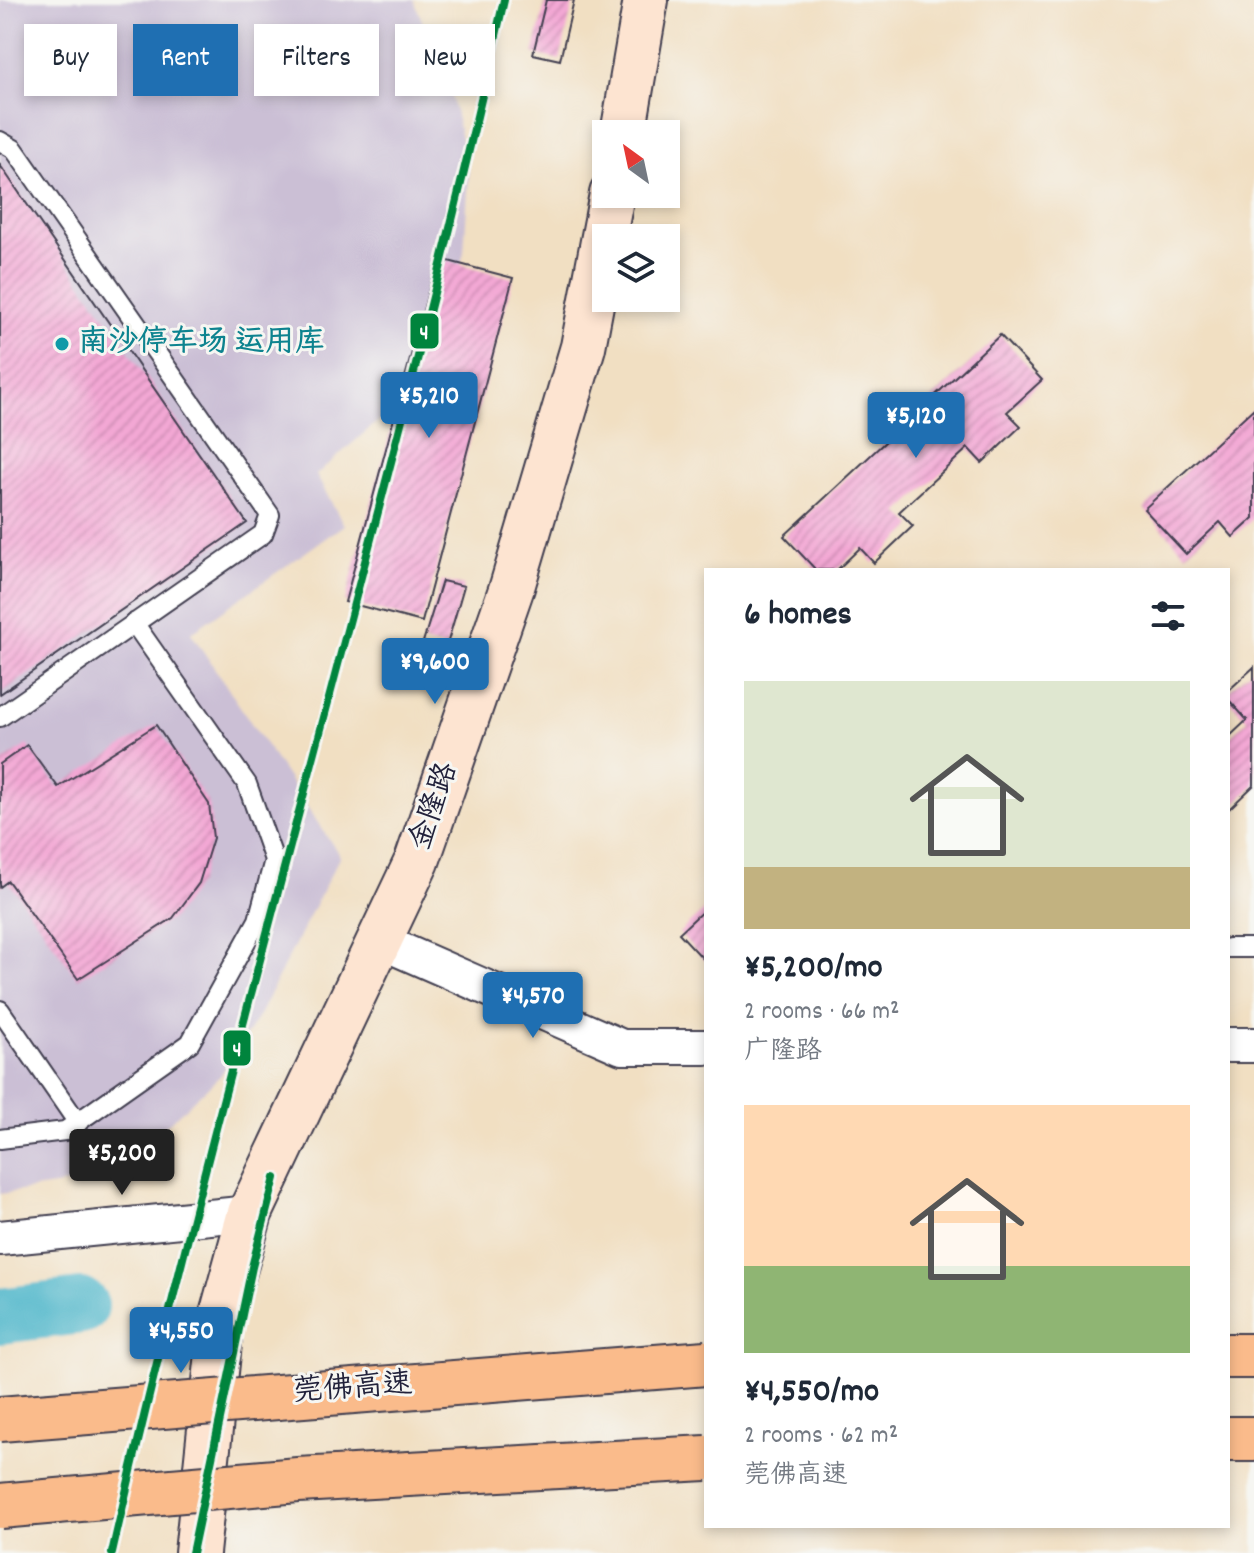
<!DOCTYPE html>
<html lang="en">
<head>
<meta charset="utf-8">
<style>
  body { margin:0; font-family:Dekko,"LXGW WenKai TC",sans-serif; background:#f2f2f3; color:#1f2937; height:100vh; display:flex; flex-direction:column; font-size:30px; white-space:nowrap }
  * { box-sizing:border-box; margin:0 }
  p { font-size:26px; color:#747a83 }
  .icon { flex:none; width:44px; height:44px; fill:none; stroke:currentColor; stroke-width:2; stroke-linecap:round; stroke-linejoin:round }
  .map { position:relative; flex:1; overflow:hidden }
  .drawer { position:absolute; left:704px; top:568px; width:526px; height:960px; display:flex; flex-direction:column; background:#fff; border-radius:0px; box-shadow:0 4px 12px #0003 }
  .drawer>* { flex:none }
  .top-card { position:absolute; left:24px; top:24px; width:560px; height:72px; display:flex; gap:16px }
  .needle { width:52px; rotate:327deg }
  .fabs { position:absolute; left:592px; top:120px; display:grid; gap:16px }
  .fabs a { display:grid; place-items:center; width:88px; height:88px; border-radius:0px; background:#fff; box-shadow:0 4px 12px #0003; font-size:40px }
  .price { position:absolute; translate:-50% -68px; padding:0 18px; border-radius:8px; background:#1f6fb2; color:#fff; font-size:26px; line-height:52px; filter:drop-shadow(0 2px 4px #0008) }
  .price::after { content:''; position:absolute; left:50%; top:48px; width:24px; height:18px; margin-left:-12px; background:inherit; clip-path:polygon(0 0,100% 0,50% 100%) }
  .price.selected { background:#222; color:#fff }
  ul { padding:0; list-style:none }
  li { display:grid; align-content:center; gap:16px; height:424px; padding:0 40px }
  li span { display:grid; place-items:center; height:248px; border-radius:0px; color:#555 }
  li>.icon { margin-inline-start:auto }
  span .icon { width:144px; height:144px; fill:#fffc; stroke-width:1 }
  li b { font-size:34px }
  h2 { display:flex; justify-content:space-between; align-items:center; height:96px; padding:0 40px; font-size:34px }
  .pill { padding:0 28px; border-radius:0px; background:#fff; box-shadow:0 4px 12px #0003; font-size:28px; line-height:72px }
  .pill.selected { background:#1f6fb2; color:#fff }
  .map>svg:first-child { display:block }
  .railway { fill:#cbbfd5 }
  .lines { fill:none; stroke-linecap:round; stroke-linejoin:round }
  .river { stroke:#4db6ca; stroke-width:56 }
  .building { fill:url(#building-hatch) }
  .lane-casing { stroke:#413e4f; stroke-width:22 }
  .street-casing { stroke:#413e4f; stroke-width:38 }
  .secondary-casing { stroke:#413e4f; stroke-width:48 }
  .highway-casing { stroke:#413e4f; stroke-width:48 }
  .lane { stroke:#fff; stroke-width:18 }
  .street { stroke:#fff; stroke-width:34 }
  .secondary { stroke:#fde4d1; stroke-width:44 }
  .highway { stroke:#fabb8b; stroke-width:44 }
  .highway-bridge-casing { stroke:#413e4f; stroke-width:48; stroke-linecap:butt }
  .highway-bridge { stroke:#fabb8b; stroke-width:44 }
  .metro-1-casing { stroke:#f6f6f2; stroke-width:14 }
  .metro-1 { stroke:#00843d; stroke-width:8 }
  .culture-dot { fill:#0f9aa8; stroke:#f6f6f2; stroke-width:3 }
  .labels { text-anchor:middle; dominant-baseline:central; stroke-width:6; stroke-linejoin:round; paint-order:stroke }
  .culture-label { font-size:30px; font-weight:bold; fill:#0d838f; stroke:#f6f6f2; text-anchor:start }
  .street-label { font-size:30px; fill:#22223b; stroke:#f6f6f2 }
  .line-badge { stroke:#f6f6f2; stroke-width:3 }
  .badge-label { font-size:22px; text-anchor:middle; font-weight:bold; fill:#fff }
</style>
</head>
<body>
<div class="map">
<svg width="1254" height="1553" viewBox="0 0 1254 1553">
  <defs>
    <pattern id="building-hatch" width="6" height="6" patternUnits="userSpaceOnUse" patternTransform="scale(2)"><rect width="6" height="6" fill="#f3a7d4"/><path d="M-1 1l2-2M0 6l6-6M5 7l2-2" fill="none" stroke="#d08fb7"/></pattern>
  </defs>
  <rect width="100%" height="100%" fill="#f6f6f2"/>
  <filter id="ink" filterUnits="userSpaceOnUse"><feTurbulence type="fractalNoise" baseFrequency=".0125" numOctaves="2"/><feDisplacementMap in="SourceGraphic" scale="16" xChannelSelector="R" yChannelSelector="G"/><feConvolveMatrix kernelMatrix="1 2 1 2 8 2 1 2 1" color-interpolation-filters="sRGB"/></filter>
  <filter id="wash" filterUnits="userSpaceOnUse"><feTurbulence type="fractalNoise" baseFrequency=".006" numOctaves="4" result="noise"/><feDisplacementMap in="SourceGraphic" scale="32" xChannelSelector="R" yChannelSelector="G"/><feGaussianBlur stdDeviation="1.8" result="paint"/><feColorMatrix in="noise" values="0 0 0 0 0 0 0 0 0 0 0 0 0 0 0 0 0 1.4 0 .05"/><feComposite in="paint" operator="in"/></filter>
  <g filter="url(#wash)">
    <rect width="100%" height="100%" fill="#f1dfc2"/>
    <polygon class="railway" points="0,0 414,0 452,98 469,174 464,252 442,340 401,401 316,475 344,525 191,633 340,856 258,1017 220,1076 170,1122 89,1181 0,1194"/>
    <g class="lines">
      <polyline class="river" points="0,1316 81,1306"/>
    </g>
    <g id="blocks">
      <g class="building">
        <polygon points="546,0 574,0 560,60 533,54"/>
        <polygon points="0,165 247,523 0,694"/>
        <polygon points="437,258 513,278 422,622 345,602"/>
        <polygon points="1000,335 1042,380 1007,412 1021,426 982,463 968,448 899,512 913,526 874,563 860,548 837,570 816,570 784,536"/>
        <polygon points="1254,408 1254,518 1233,537 1220,522 1186,554 1144,509"/>
        <polygon points="442,581 464,586 446,648 423,642"/>
        <polygon points="1254,667 1254,785 1228,810 1228,738 1247,720 1228,699 1228,691"/>
        <polygon points="156,725 209,804 213,838 199,883 173,918 78,979 8,881 0,887 0,764 27,745 58,787"/>
        <polygon points="706,908 706,962 679,933"/>
      </g>
    </g>
  </g>
  <g filter="url(#ink)">
    <use href="#blocks" fill-opacity="0" stroke="#413e4f" stroke-width="2"/>
    <g class="lines">
      <defs>
        <g id="lane">
          <polyline points="0,141 14,149 270,515 263,534 0,717"/>
          <polyline points="1228,948 1254,948"/>
          <polyline points="0,1010 78,1123"/>
          <polyline points="0,1139 65,1131 190,1043 258,920 274,860 247,784 134,623"/>
        </g>
        <g id="street">
          <polyline points="380,941 622,1047 706,1047"/>
          <polyline points="1228,1045 1254,1045"/>
          <polyline points="0,1238 250,1213"/>
        </g>
        <g id="secondary">
          <polyline points="623,134 646,0"/>
          <polyline points="197,1553 222,1315 250,1213 417,861 512,587 583,347 612,194"/>
        </g>
        <g id="highway">
          <polyline points="1228,1356 1254,1356"/>
          <polyline points="1228,1439 1254,1439"/>
        </g>
      </defs>
      <use href="#lane" class="lane-casing"/>
      <use href="#street" class="street-casing"/>
      <use href="#secondary" class="secondary-casing"/>
      <use href="#highway" class="highway-casing"/>
      <use href="#lane" class="lane"/>
      <use href="#street" class="street"/>
      <use href="#secondary" class="secondary"/>
      <use href="#highway" class="highway"/>
      <defs>
        <g id="highway-bridge">
          <polyline points="0,1419 706,1363"/>
          <polyline points="0,1506 298,1480 706,1458"/>
        </g>
      </defs>
      <use href="#highway-bridge" class="highway-bridge-casing"/>
      <use href="#highway-bridge" class="highway-bridge"/>
      <defs>
        <g id="metro-1">
          <path d="M112,1553C231,1032 386,521 504,0"/>
          <polyline points="192,1553 252,1267 275,1178"/>
        </g>
      </defs>
      <use href="#metro-1" class="metro-1-casing"/>
      <use href="#metro-1" class="metro-1"/>
    </g>
  </g>
  <circle class="culture-dot" cx="62" cy="344" r="8"/>
  <g class="labels">
    <g class="culture-label">
      <text x="78" y="344">南沙停车场 运用库</text>
    </g>
    <g class="street-label">
      <text transform="translate(436 807) rotate(-71)">金隆路</text>
      <text transform="translate(353 1390) rotate(-4)">莞佛高速</text>
    </g>
  </g>
  <g class="line-badge">
    <rect x="409" y="312" width="31" height="38" rx="8" fill="#00843d"/>
    <rect x="222" y="1029" width="30" height="38" rx="8" fill="#00843d"/>
  </g>
  <g class="badge-label">
    <text x="424" y="339">4</text>
    <text x="237" y="1056">4</text>
  </g>
</svg>
<div class="fabs">
<a><svg class="needle" viewBox="-14 -14 28 28"><path d="M0-13l5 13h-10z" fill="#e53935"/><path d="M0 13l5-13h-10z" fill="#747a83"/></svg></a>
<a><svg class="icon" aria-label="layers" viewBox="0 0 24 24"><path d="M12 4l9 5-9 5-9-5zM3 14l9 5 9-5"/></svg></a>
</div>
<b class="price" style="left:429px;top:440px">¥5,210</b>
<b class="price" style="left:916px;top:460px">¥5,120</b>
<b class="price" style="left:435px;top:706px">¥9,600</b>
<b class="price" style="left:533px;top:1040px">¥4,570</b>
<b class="price selected" style="left:122px;top:1197px">¥5,200</b>
<b class="price" style="left:181px;top:1375px">¥4,550</b>
<div class="top-card">
<a class="pill">Buy</a>
<a class="pill selected">Rent</a>
<a class="pill">Filters</a>
<a class="pill">New</a>
</div>
<section class="drawer">
<h2>6 homes<svg class="icon" aria-label="filters" viewBox="0 0 24 24"><path d="M4 7h16M4 17h16"/><circle cx="9" cy="7" r="2"/><circle cx="15" cy="17" r="2"/></svg></h2>
<ul>
<li><span style="background:linear-gradient(#dfe7d0 75%,#c2b280 0)"><svg class="icon" aria-label="home" viewBox="0 0 24 24"><path d="M3 11l9-7 9 7M6 9v11h12V9"/></svg></span><div><b>¥5,200/mo</b><p>2 rooms · 66 m²</p><p>广隆路</p></div></li>
<li><span style="background:linear-gradient(#ffd9b3 65%,#8fb573 0)"><svg class="icon" aria-label="home" viewBox="0 0 24 24"><path d="M3 11l9-7 9 7M6 9v11h12V9"/></svg></span><div><b>¥4,550/mo</b><p>2 rooms · 62 m²</p><p>莞佛高速</p></div></li>
</ul>
</section>
</div>
</body>
</html>
